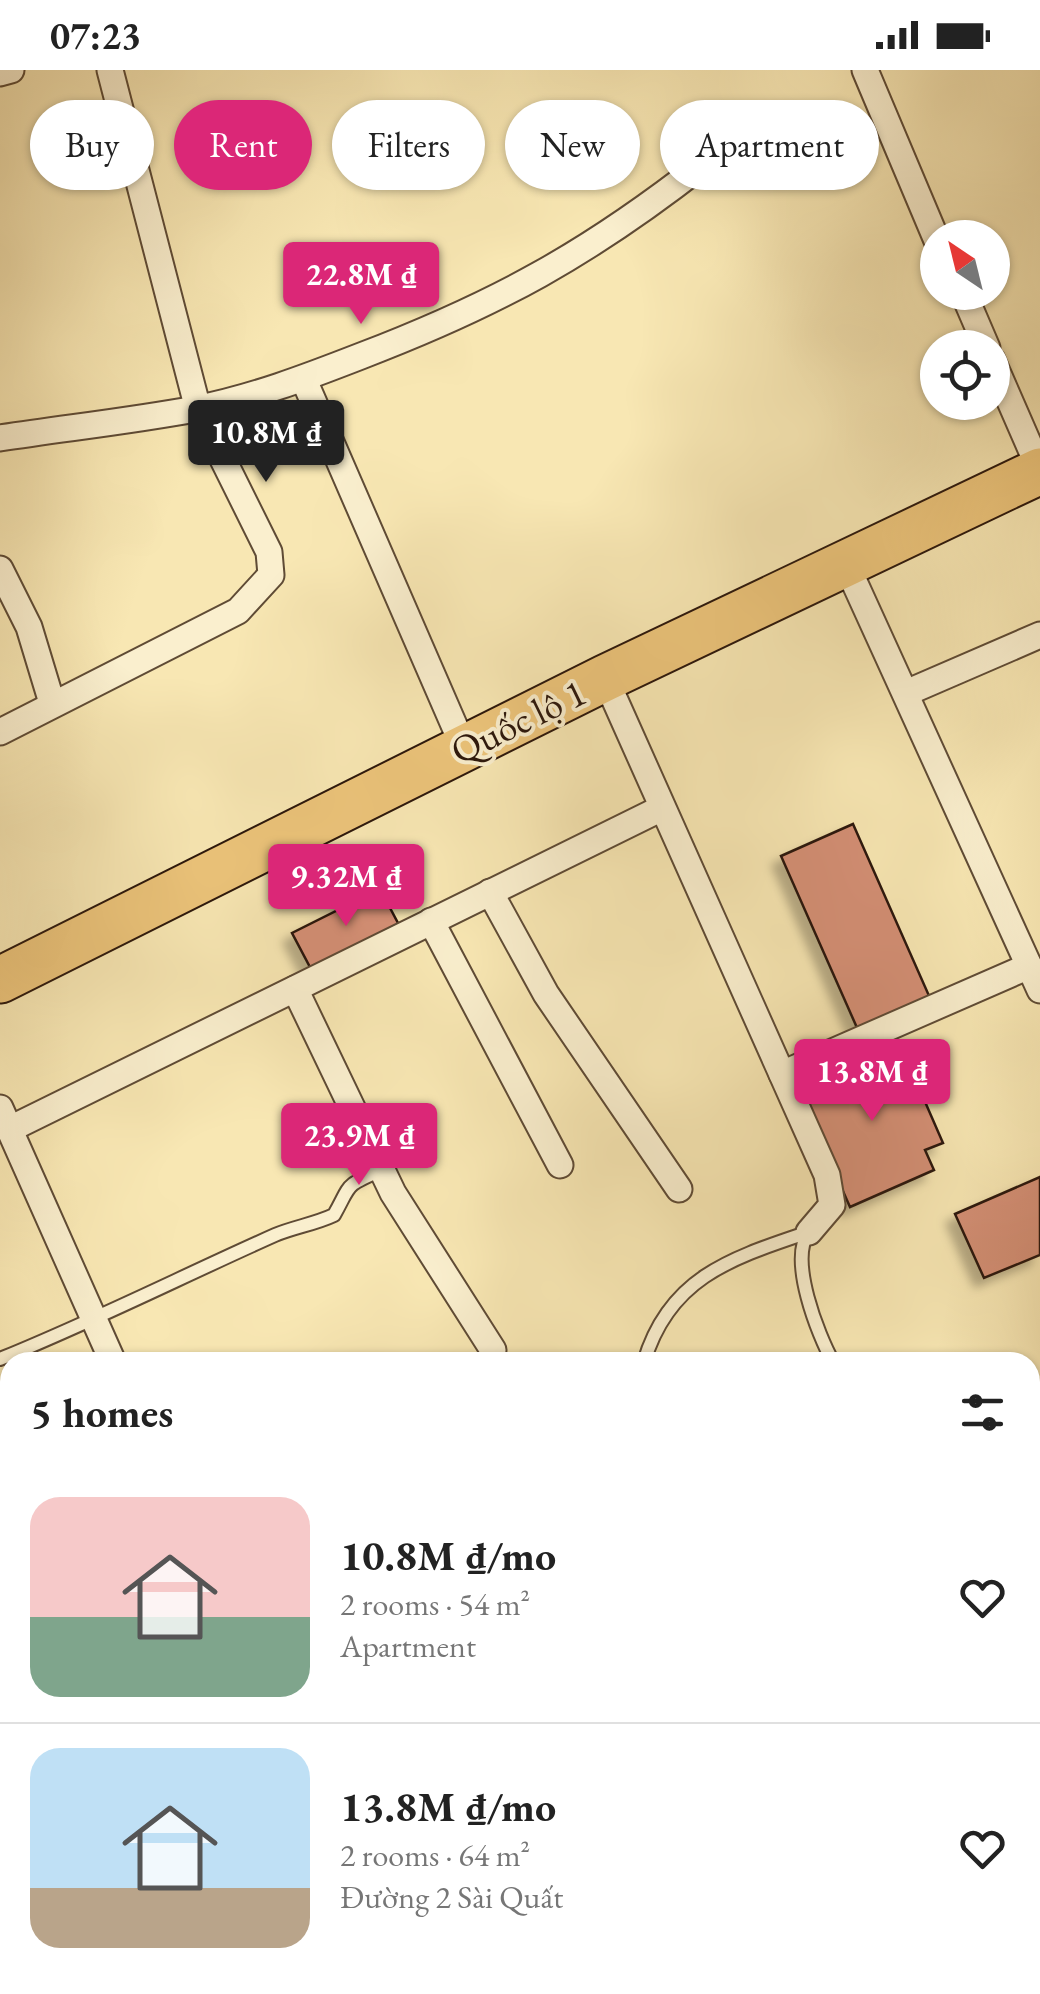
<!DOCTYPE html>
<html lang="en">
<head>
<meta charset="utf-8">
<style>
  body { margin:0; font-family:"EB Garamond",serif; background:#f2f2f2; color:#222; height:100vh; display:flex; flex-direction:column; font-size:38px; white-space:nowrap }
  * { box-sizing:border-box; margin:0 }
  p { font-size:32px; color:#767676 }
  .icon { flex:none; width:55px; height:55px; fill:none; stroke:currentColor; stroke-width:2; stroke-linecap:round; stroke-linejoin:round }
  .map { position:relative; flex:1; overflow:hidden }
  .side { position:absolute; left:0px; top:1282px; width:1040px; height:642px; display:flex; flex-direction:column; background:#fff; border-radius:30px 30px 0 0; box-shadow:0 2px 8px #0004 }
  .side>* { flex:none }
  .guide { position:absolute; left:30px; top:30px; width:980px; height:90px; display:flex; gap:20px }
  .needle { width:65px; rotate:325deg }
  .tools { position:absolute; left:920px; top:150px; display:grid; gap:20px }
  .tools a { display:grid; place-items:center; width:90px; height:90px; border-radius:50%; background:#fff; box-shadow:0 2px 8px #0004; font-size:50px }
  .price { position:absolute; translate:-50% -85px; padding:0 22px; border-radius:10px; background:#db2777; color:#fff; font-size:32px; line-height:65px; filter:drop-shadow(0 2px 5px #0008) }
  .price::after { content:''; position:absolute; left:50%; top:60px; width:30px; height:22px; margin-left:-15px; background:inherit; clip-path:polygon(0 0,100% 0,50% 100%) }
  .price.on { background:#222; color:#fff }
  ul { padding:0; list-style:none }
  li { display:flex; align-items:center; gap:30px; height:250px; padding:0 30px }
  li+li { border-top:2px solid #e0e0e0 }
  li span { display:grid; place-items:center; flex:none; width:280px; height:200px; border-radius:30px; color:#555 }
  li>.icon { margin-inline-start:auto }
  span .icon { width:120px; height:120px; fill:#fffc; stroke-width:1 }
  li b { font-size:42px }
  h2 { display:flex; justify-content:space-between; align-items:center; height:120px; padding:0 30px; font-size:42px }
  .tag { padding:0 35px; border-radius:45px; background:#fff; box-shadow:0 2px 8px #0004; font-size:35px; line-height:90px }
  .tag.on { background:#db2777; color:#fff }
  .status { display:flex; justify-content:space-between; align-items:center; height:70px; padding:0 50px; background:#fff; direction:ltr }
  .status svg { height:28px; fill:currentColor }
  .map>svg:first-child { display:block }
  .building { fill:#d48f74; stroke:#2c170b; stroke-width:2.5; filter:url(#shadow) }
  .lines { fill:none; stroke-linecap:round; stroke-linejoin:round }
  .lane-casing { stroke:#5f4b35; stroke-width:16 }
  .street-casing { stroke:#5f4b35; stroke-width:29 }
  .highway-casing { stroke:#2c170b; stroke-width:49 }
  .lane { stroke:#faefce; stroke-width:12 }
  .street { stroke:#faefce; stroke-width:25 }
  .highway { stroke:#ecc47a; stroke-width:45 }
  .labels { text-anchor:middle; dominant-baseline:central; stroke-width:8; stroke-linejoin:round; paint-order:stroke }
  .street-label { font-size:38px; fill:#2c170b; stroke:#faefce }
</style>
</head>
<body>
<div class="status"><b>07:23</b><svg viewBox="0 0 49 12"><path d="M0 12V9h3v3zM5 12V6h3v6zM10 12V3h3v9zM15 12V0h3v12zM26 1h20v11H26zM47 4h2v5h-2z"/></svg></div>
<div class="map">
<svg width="1040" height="1924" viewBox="0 0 1040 1924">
  <defs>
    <filter id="shadow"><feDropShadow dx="-9" dy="9" stdDeviation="5" flood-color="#0004"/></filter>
  </defs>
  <rect width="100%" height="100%" fill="#f8e7b3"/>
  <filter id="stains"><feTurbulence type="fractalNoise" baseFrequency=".002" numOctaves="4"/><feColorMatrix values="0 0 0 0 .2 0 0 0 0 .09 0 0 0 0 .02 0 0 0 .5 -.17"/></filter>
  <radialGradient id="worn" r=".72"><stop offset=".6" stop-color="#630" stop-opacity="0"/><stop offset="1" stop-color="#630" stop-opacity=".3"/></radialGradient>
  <g class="building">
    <polygon points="853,754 930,928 858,960 781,786"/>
    <polygon points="380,819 399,855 311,899 292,863"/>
    <polygon points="899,972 943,1073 925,1080 934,1100 850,1137 797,1017"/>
    <polygon points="1040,1107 1040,1185 984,1208 955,1144"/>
    <polygon points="431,1915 511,1915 496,1924 436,1924"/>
    <polygon points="584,1915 652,1915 657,1924 589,1924"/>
  </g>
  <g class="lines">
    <defs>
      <g id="lane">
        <path d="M809,1162C788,1189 818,1265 833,1292"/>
        <path d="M0,1289C94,1251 183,1206 275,1165C294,1157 315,1154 334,1145C352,1113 343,1117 381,1100"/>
        <path d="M644,1292C669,1207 732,1188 809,1162"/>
      </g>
      <g id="street">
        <polyline points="865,0 938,173"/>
        <polyline points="0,3 11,0"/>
        <polyline points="963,222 987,278"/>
        <polyline points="992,290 1040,400"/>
        <polyline points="304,310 464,678"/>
        <path d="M0,368C65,358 131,351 195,339C252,328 307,307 361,286C497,234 588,184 703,94"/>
        <polyline points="846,494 1040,920"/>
        <polyline points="0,499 29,557 52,633"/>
        <polyline points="605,608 827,1105 832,1135 809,1162"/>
        <polyline points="906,623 1040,565"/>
        <polyline points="0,662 238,541 271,505 269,482 198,339 110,0"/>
        <polyline points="490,822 546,924 679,1119"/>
        <polyline points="431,851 560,1095"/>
        <polyline points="295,919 393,1123 493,1280"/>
        <polyline points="782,1004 1029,896"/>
        <polyline points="0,1038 113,1292"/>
        <polyline points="10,1059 662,738"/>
        <polyline points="1030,1338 1040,1333"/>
        <polyline points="1030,1616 1040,1612"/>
        <polyline points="1030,1764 1040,1759"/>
        <polyline points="194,1915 198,1924"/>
        <polyline points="366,1915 371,1924"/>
        <polyline points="689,1915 696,1924"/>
        <polyline points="721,1924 738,1915"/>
      </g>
      <polyline id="highway" points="0,910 605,608 1040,401"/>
    </defs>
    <use href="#lane" class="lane-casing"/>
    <use href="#street" class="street-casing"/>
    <use href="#highway" class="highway-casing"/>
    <use href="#lane" class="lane"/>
    <use href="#street" class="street"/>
    <use href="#highway" class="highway"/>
  </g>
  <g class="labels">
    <g class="street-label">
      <text transform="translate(518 651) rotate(-26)">Quốc lộ 1</text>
    </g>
  </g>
  <rect width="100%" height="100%" filter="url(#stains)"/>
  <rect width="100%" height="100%" fill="url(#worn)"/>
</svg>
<div class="tools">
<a><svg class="needle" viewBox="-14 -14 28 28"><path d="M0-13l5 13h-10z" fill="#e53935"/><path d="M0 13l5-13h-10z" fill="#767676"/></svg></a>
<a><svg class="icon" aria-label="locate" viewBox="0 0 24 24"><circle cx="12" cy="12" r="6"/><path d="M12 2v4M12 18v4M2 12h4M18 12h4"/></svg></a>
</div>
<b class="price" style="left:361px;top:257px">22.8M ₫</b>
<b class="price on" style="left:266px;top:415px">10.8M ₫</b>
<b class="price" style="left:346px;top:859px">9.32M ₫</b>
<b class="price" style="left:872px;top:1054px">13.8M ₫</b>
<b class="price" style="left:359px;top:1118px">23.9M ₫</b>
<div class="guide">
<a class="tag">Buy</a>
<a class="tag on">Rent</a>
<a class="tag">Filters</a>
<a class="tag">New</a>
<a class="tag">Apartment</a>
</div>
<section class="side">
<h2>5 homes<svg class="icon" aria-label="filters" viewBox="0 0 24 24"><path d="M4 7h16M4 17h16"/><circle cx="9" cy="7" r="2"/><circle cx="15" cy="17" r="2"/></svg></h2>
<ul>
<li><span style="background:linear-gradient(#f6c9c9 60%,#7fa58c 0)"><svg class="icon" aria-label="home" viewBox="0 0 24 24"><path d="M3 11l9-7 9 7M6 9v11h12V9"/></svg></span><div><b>10.8M ₫/mo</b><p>2 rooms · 54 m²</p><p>Apartment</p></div><svg class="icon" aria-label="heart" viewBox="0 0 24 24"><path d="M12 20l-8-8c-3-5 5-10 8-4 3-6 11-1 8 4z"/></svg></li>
<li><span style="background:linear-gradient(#bfe0f5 70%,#b9a48a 0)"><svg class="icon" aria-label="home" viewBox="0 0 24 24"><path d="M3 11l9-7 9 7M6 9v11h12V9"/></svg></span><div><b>13.8M ₫/mo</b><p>2 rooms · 64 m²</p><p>Đường 2 Sài Quất</p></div><svg class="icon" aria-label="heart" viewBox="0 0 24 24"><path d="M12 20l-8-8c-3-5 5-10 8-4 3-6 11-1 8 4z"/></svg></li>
</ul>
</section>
</div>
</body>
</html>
